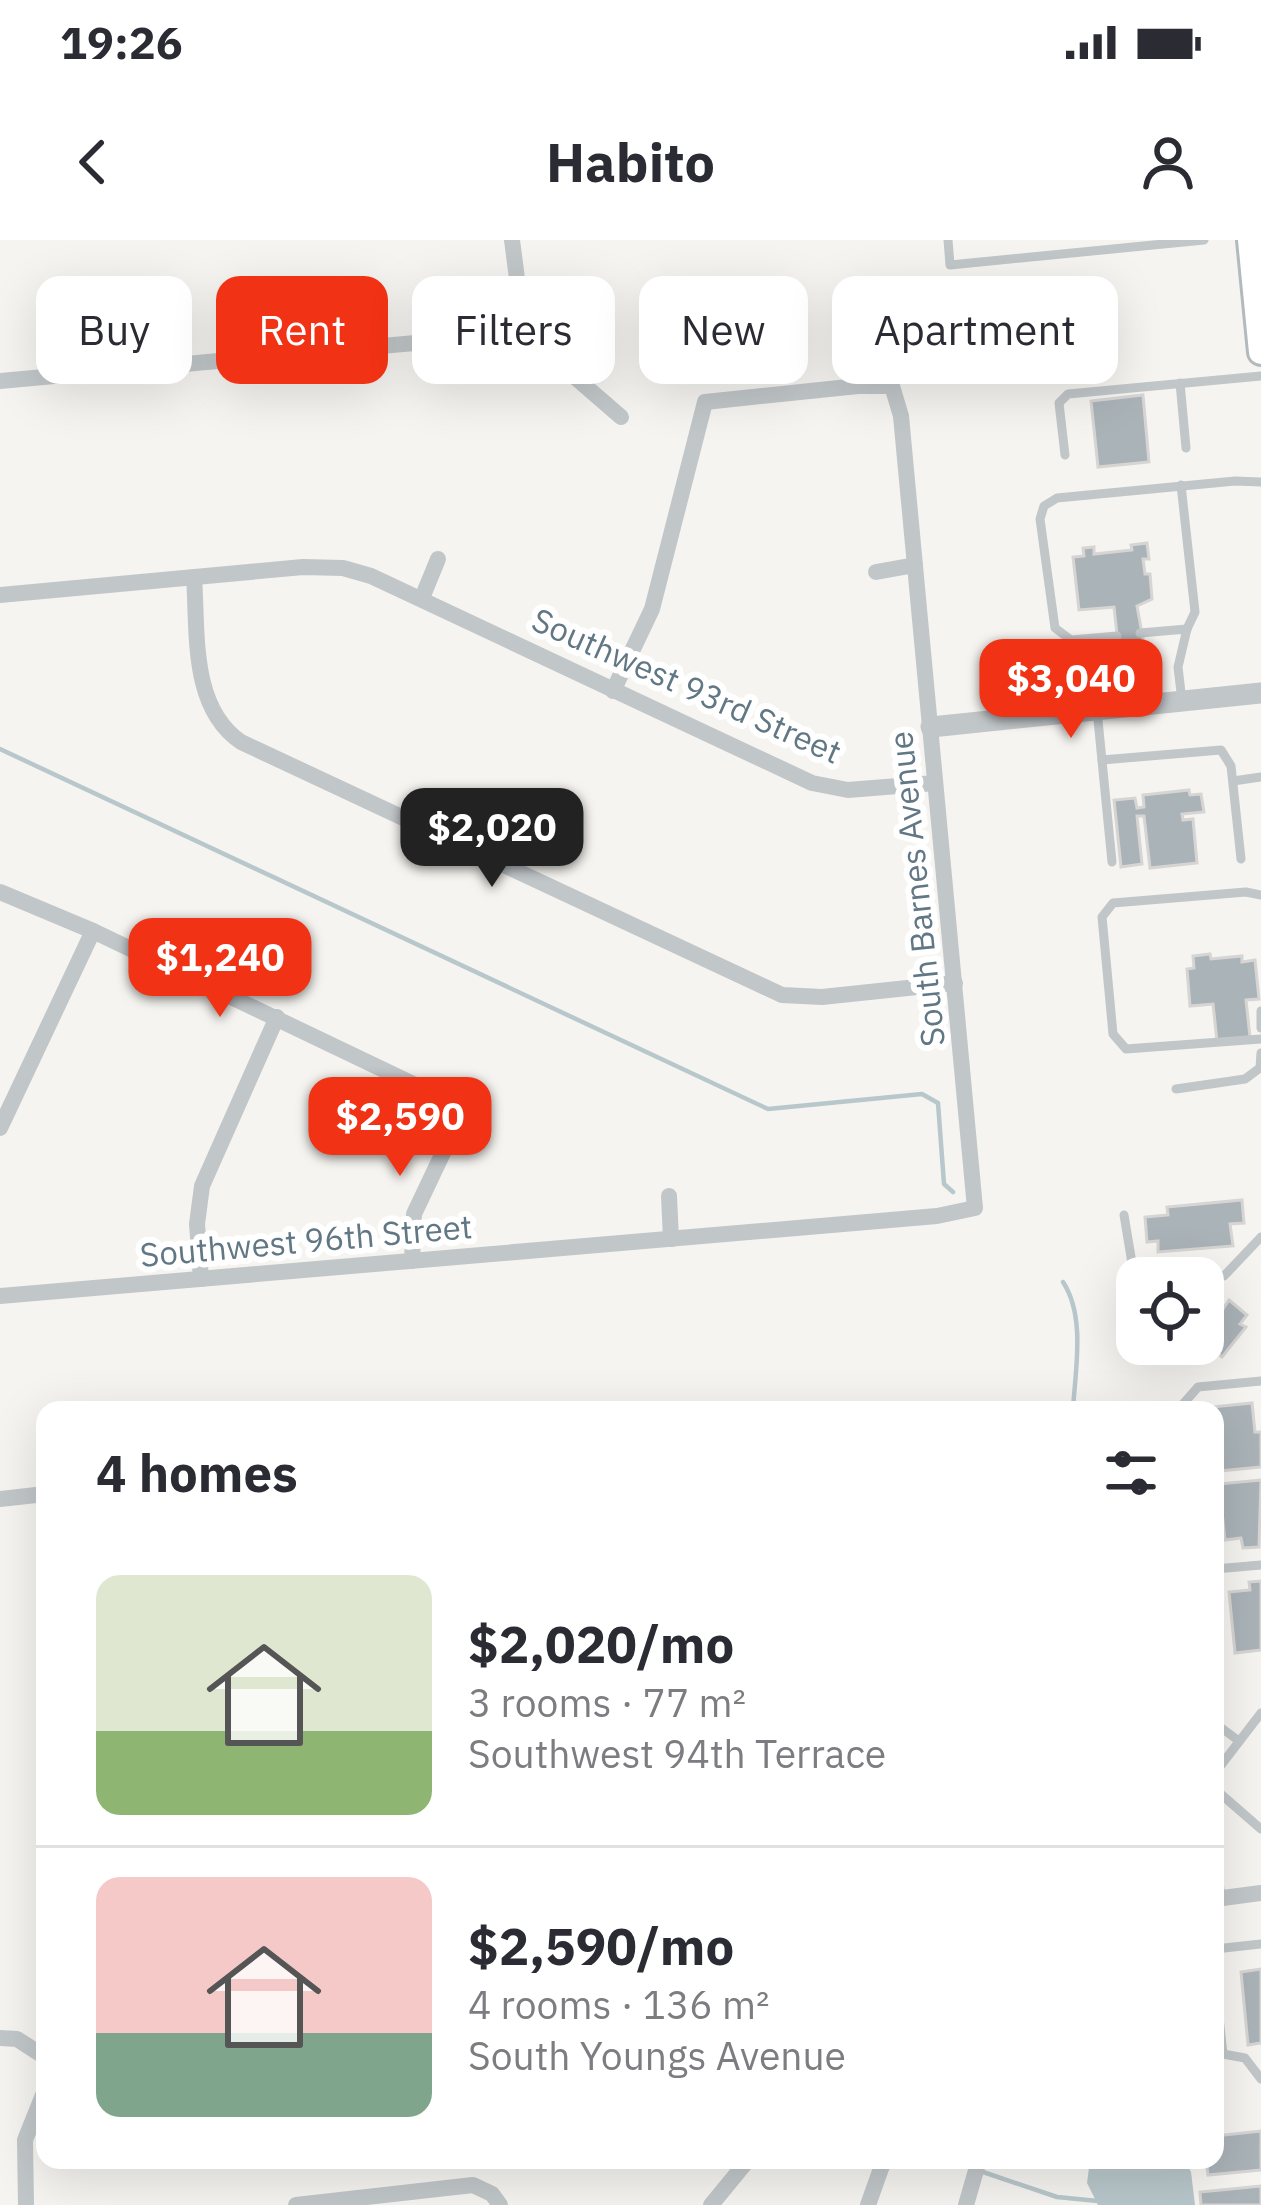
<!DOCTYPE html>
<html lang="en">
<head>
<meta charset="utf-8">
<style>
  body { margin:0; font-family:"IBM Plex Sans",sans-serif; background:#f7f7f7; color:#2b2b33; height:100vh; display:flex; flex-direction:column; font-size:45px; white-space:nowrap }
  * { box-sizing:border-box; margin:0 }
  p { font-size:39px; color:#7c7c81 }
  .icon { flex:none; width:66px; height:66px; fill:none; stroke:currentColor; stroke-width:2; stroke-linecap:round; stroke-linejoin:round }
  .map { position:relative; flex:1; overflow:hidden }
  .details { position:absolute; left:36px; top:1161px; width:1188px; height:768px; display:flex; flex-direction:column; background:#fff; border-radius:24px; box-shadow:0 12px 48px #0002 }
  .details>* { flex:none }
  .guide { position:absolute; left:36px; top:36px; width:1191px; height:108px; display:flex; gap:24px }
  .controls { position:absolute; left:1116px; top:1017px; display:grid; gap:24px }
  .controls a { display:grid; place-items:center; width:108px; height:108px; border-radius:24px; background:#fff; box-shadow:0 12px 48px #0002; font-size:60px }
  .price { position:absolute; translate:-50% -102px; padding:0 27px; border-radius:24px; background:#f13214; color:#fff; font-size:39px; line-height:78px; filter:drop-shadow(0 3px 6px #0008) }
  .price::after { content:''; position:absolute; left:50%; top:72px; width:36px; height:27px; margin-left:-18px; background:inherit; clip-path:polygon(0 0,100% 0,50% 100%) }
  .price.selected { background:#222; color:#fff }
  ul { padding:0; list-style:none }
  li { display:flex; align-items:center; gap:36px; height:300px; padding:0 60px }
  li+li { border-top:3px solid #e1e1e2 }
  li span { display:grid; place-items:center; flex:none; width:336px; height:240px; border-radius:24px; color:#555 }
  li>.icon { margin-inline-start:auto }
  span .icon { width:144px; height:144px; fill:#fffc; stroke-width:1 }
  li b { font-size:51px }
  h2 { display:flex; justify-content:space-between; align-items:center; height:144px; padding:0 60px; font-size:51px }
  .chip { padding:0 42px; border-radius:24px; background:#fff; box-shadow:0 12px 48px #0002; font-size:42px; line-height:108px }
  .chip.selected { background:#f13214; color:#fff }
  .status { display:flex; justify-content:space-between; align-items:center; height:84px; padding:0 60px; background:#fff; direction:ltr }
  .status svg { height:33px; fill:currentColor }
  header { display:flex; justify-content:space-between; align-items:center; height:156px; padding:0 60px; background:#fff; font-size:54px; font-weight:700 }
  .map>svg:first-child { display:block }
  .water { fill:#b8c7cb }
  .lines { fill:none; stroke-linecap:round; stroke-linejoin:round }
  .stream { stroke:#b8c7cb; stroke-width:4.5 }
  .building { fill:#aab3b8; stroke:#d6d5d3; stroke-width:3 }
  .secondary-casing { stroke:#b3babd; stroke-width:30 }
  .service { stroke:#c1c6c9; stroke-width:9 }
  .minor { stroke:#c1c6c9; stroke-width:16 }
  .tertiary { stroke:#c1c6c9; stroke-width:21 }
  .secondary { stroke:#fff; stroke-width:24 }
  .labels { text-anchor:middle; dominant-baseline:central; stroke-width:12; stroke-linejoin:round; paint-order:stroke }
  .street-label { font-size:33px; fill:#617784; stroke:#fff }
</style>
</head>
<body>
<div class="status"><b>19:26</b><svg viewBox="0 0 49 12"><path d="M0 12V9h3v3zM5 12V6h3v6zM10 12V3h3v9zM15 12V0h3v12zM26 1h20v11H26zM47 4h2v5h-2z"/></svg></div>
<header><svg class="icon" aria-label="back" viewBox="0 0 24 24"><path d="M15 5l-7 7 7 7"/></svg>Habito<svg class="icon" aria-label="person" viewBox="0 0 24 24"><circle cx="12" cy="8" r="4"/><path d="M4 21q1-7 8-7t8 7"/></svg></header>
<div class="map">
<svg width="1261" height="1965" viewBox="0 0 1261 1965">
  <rect width="100%" height="100%" fill="#f5f4f0"/>
  <polygon class="water" points="1090,1920 1184,1920 1191,1932 1195,1965 1098,1965 1087,1943"/>
  <g class="lines">
    <g class="stream">
      <polyline points="0,509 768,869 922,854 938,863 944,944 953,952"/>
      <path d="M1063,1042C1086,1077 1075,1131 1073,1170"/>
      <polyline points="983,1932 1057,1957 1098,1961"/>
    </g>
  </g>
  <g class="building">
    <polygon points="1143,155 1149,222 1098,227 1091,161"/>
    <polygon points="1147,303 1149,319 1143,319 1145,334 1150,334 1152,359 1137,366 1148,426 1121,429 1114,367 1079,370 1073,317 1084,316 1083,308 1094,307 1094,314 1132,310 1131,305"/>
    <polygon points="1189,550 1190,555 1201,554 1204,572 1182,574 1183,580 1193,579 1197,623 1150,628 1144,576 1137,576 1142,624 1121,627 1114,560 1135,558 1137,568 1144,567 1143,555"/>
    <polygon points="1210,714 1211,719 1242,716 1242,722 1255,720 1259,759 1246,760 1250,797 1217,801 1213,764 1190,766 1187,729 1194,728 1193,716"/>
    <polygon points="1242,960 1244,983 1230,984 1233,1006 1158,1012 1158,1001 1147,1002 1145,977 1168,975 1167,967"/>
    <polygon points="1229,1060 1247,1075 1240,1084 1246,1087 1222,1117 1203,1102 1203,1074 1213,1061 1223,1069"/>
    <polygon points="1252,1163 1255,1192 1261,1192 1261,1227 1219,1231 1212,1167"/>
    <polygon points="1261,1240 1259,1307 1243,1308 1241,1298 1225,1300 1219,1244"/>
    <polygon points="1261,1341 1261,1410 1235,1413 1229,1352 1250,1350 1249,1342"/>
    <polygon points="1261,1729 1261,1803 1248,1805 1241,1732"/>
    <polygon points="1261,1891 1261,1930 1208,1935 1206,1920 1215,1920 1215,1896"/>
    <polygon points="1261,1946 1261,1965 1201,1965 1200,1952"/>
  </g>
  <g class="lines">
    <defs>
      <polyline id="secondary" points="1250,0 1261,112"/>
    </defs>
    <use href="#secondary" class="secondary-casing"/>
    <g class="service">
      <polyline points="948,0 950,25 1204,0"/>
      <polyline points="1180,143 1186,208"/>
      <polyline points="1065,215 1059,163 1068,154 1261,136"/>
      <polyline points="1181,245 1195,372 1187,389"/>
      <polyline points="1140,393 1187,389 1178,427 1182,461"/>
      <polyline points="1117,396 1071,400 1055,388 1040,279 1044,266 1057,258 1235,241 1261,242"/>
      <polyline points="1097,470 1112,622"/>
      <polyline points="1102,520 1221,510 1231,526 1241,619"/>
      <polyline points="1233,541 1261,537"/>
      <polyline points="1261,655 1246,652 1113,663 1102,677 1113,794 1126,809 1261,799"/>
      <polyline points="1261,771 1261,788"/>
      <polyline points="1176,849 1245,839 1260,828 1261,813"/>
      <polyline points="1124,975 1134,1035 1148,1038"/>
      <polyline points="1193,1038 1224,1036 1261,997"/>
      <polyline points="1185,1170 1184,1163 1198,1147 1261,1141"/>
      <polyline points="1215,1329 1261,1325"/>
      <polyline points="1215,1472 1216,1484 1239,1501"/>
      <polyline points="1215,1533 1261,1473"/>
      <polyline points="1215,1549 1261,1589"/>
      <polyline points="1215,1605 1221,1659"/>
      <polyline points="1215,1709 1261,1704"/>
      <polyline points="1215,1741 1223,1814 1245,1818 1261,1839"/>
    </g>
    <g class="minor">
      <polyline points="512,0 524,93 621,177"/>
      <polyline points="0,141 524,93"/>
      <polyline points="876,332 915,325"/>
      <path d="M194,337C198,393 190,467 241,502L782,755L822,757L955,743"/>
      <polyline points="0,355 303,327 343,328 371,336 812,543 848,550 935,543"/>
      <polyline points="422,358 438,319"/>
      <polyline points="0,652 93,691 457,865 450,898 414,974 412,1021"/>
      <polyline points="0,888 93,691"/>
      <polyline points="669,956 671,999"/>
      <polyline points="201,1039 197,984 202,946 277,777"/>
      <polyline points="0,1056 937,976 975,968 901,176 892,146 858,146 705,162 652,369 613,451"/>
      <polyline points="0,1259 45,1254"/>
      <polyline points="1215,1659 1261,1653"/>
      <polyline points="0,1798 17,1799 45,1817"/>
      <polyline points="26,1965 25,1900 45,1850"/>
      <polyline points="296,1965 473,1945 492,1954 500,1965"/>
      <polyline points="711,1965 748,1920"/>
      <polyline points="868,1965 884,1920"/>
      <polyline points="966,1965 979,1920"/>
    </g>
    <polyline class="tertiary" points="931,487 1261,453"/>
    <use href="#secondary" class="secondary"/>
  </g>
  <g class="labels">
    <g class="street-label">
      <text transform="translate(687 445) rotate(24)">Southwest 93rd Street</text>
      <text transform="translate(916 649) rotate(-96)">South Barnes Avenue</text>
      <text transform="translate(306 1000) rotate(-5)">Southwest 96th Street</text>
    </g>
  </g>
</svg>
<div class="controls">
<a><svg class="icon" aria-label="locate" viewBox="0 0 24 24"><circle cx="12" cy="12" r="6"/><path d="M12 2v4M12 18v4M2 12h4M18 12h4"/></svg></a>
</div>
<b class="price" style="left:1071px;top:501px">$3,040</b>
<b class="price selected" style="left:492px;top:650px">$2,020</b>
<b class="price" style="left:220px;top:780px">$1,240</b>
<b class="price" style="left:400px;top:939px">$2,590</b>
<div class="guide">
<a class="chip">Buy</a>
<a class="chip selected">Rent</a>
<a class="chip">Filters</a>
<a class="chip">New</a>
<a class="chip">Apartment</a>
</div>
<section class="details">
<h2>4 homes<svg class="icon" aria-label="filters" viewBox="0 0 24 24"><path d="M4 7h16M4 17h16"/><circle cx="9" cy="7" r="2"/><circle cx="15" cy="17" r="2"/></svg></h2>
<ul>
<li><span style="background:linear-gradient(#dfe7d0 65%,#8fb573 0)"><svg class="icon" aria-label="home" viewBox="0 0 24 24"><path d="M3 11l9-7 9 7M6 9v11h12V9"/></svg></span><div><b>$2,020/mo</b><p>3 rooms · 77 m²</p><p>Southwest 94th Terrace</p></div></li>
<li><span style="background:linear-gradient(#f6c9c9 65%,#7fa58c 0)"><svg class="icon" aria-label="home" viewBox="0 0 24 24"><path d="M3 11l9-7 9 7M6 9v11h12V9"/></svg></span><div><b>$2,590/mo</b><p>4 rooms · 136 m²</p><p>South Youngs Avenue</p></div></li>
</ul>
</section>
</div>
</body>
</html>
